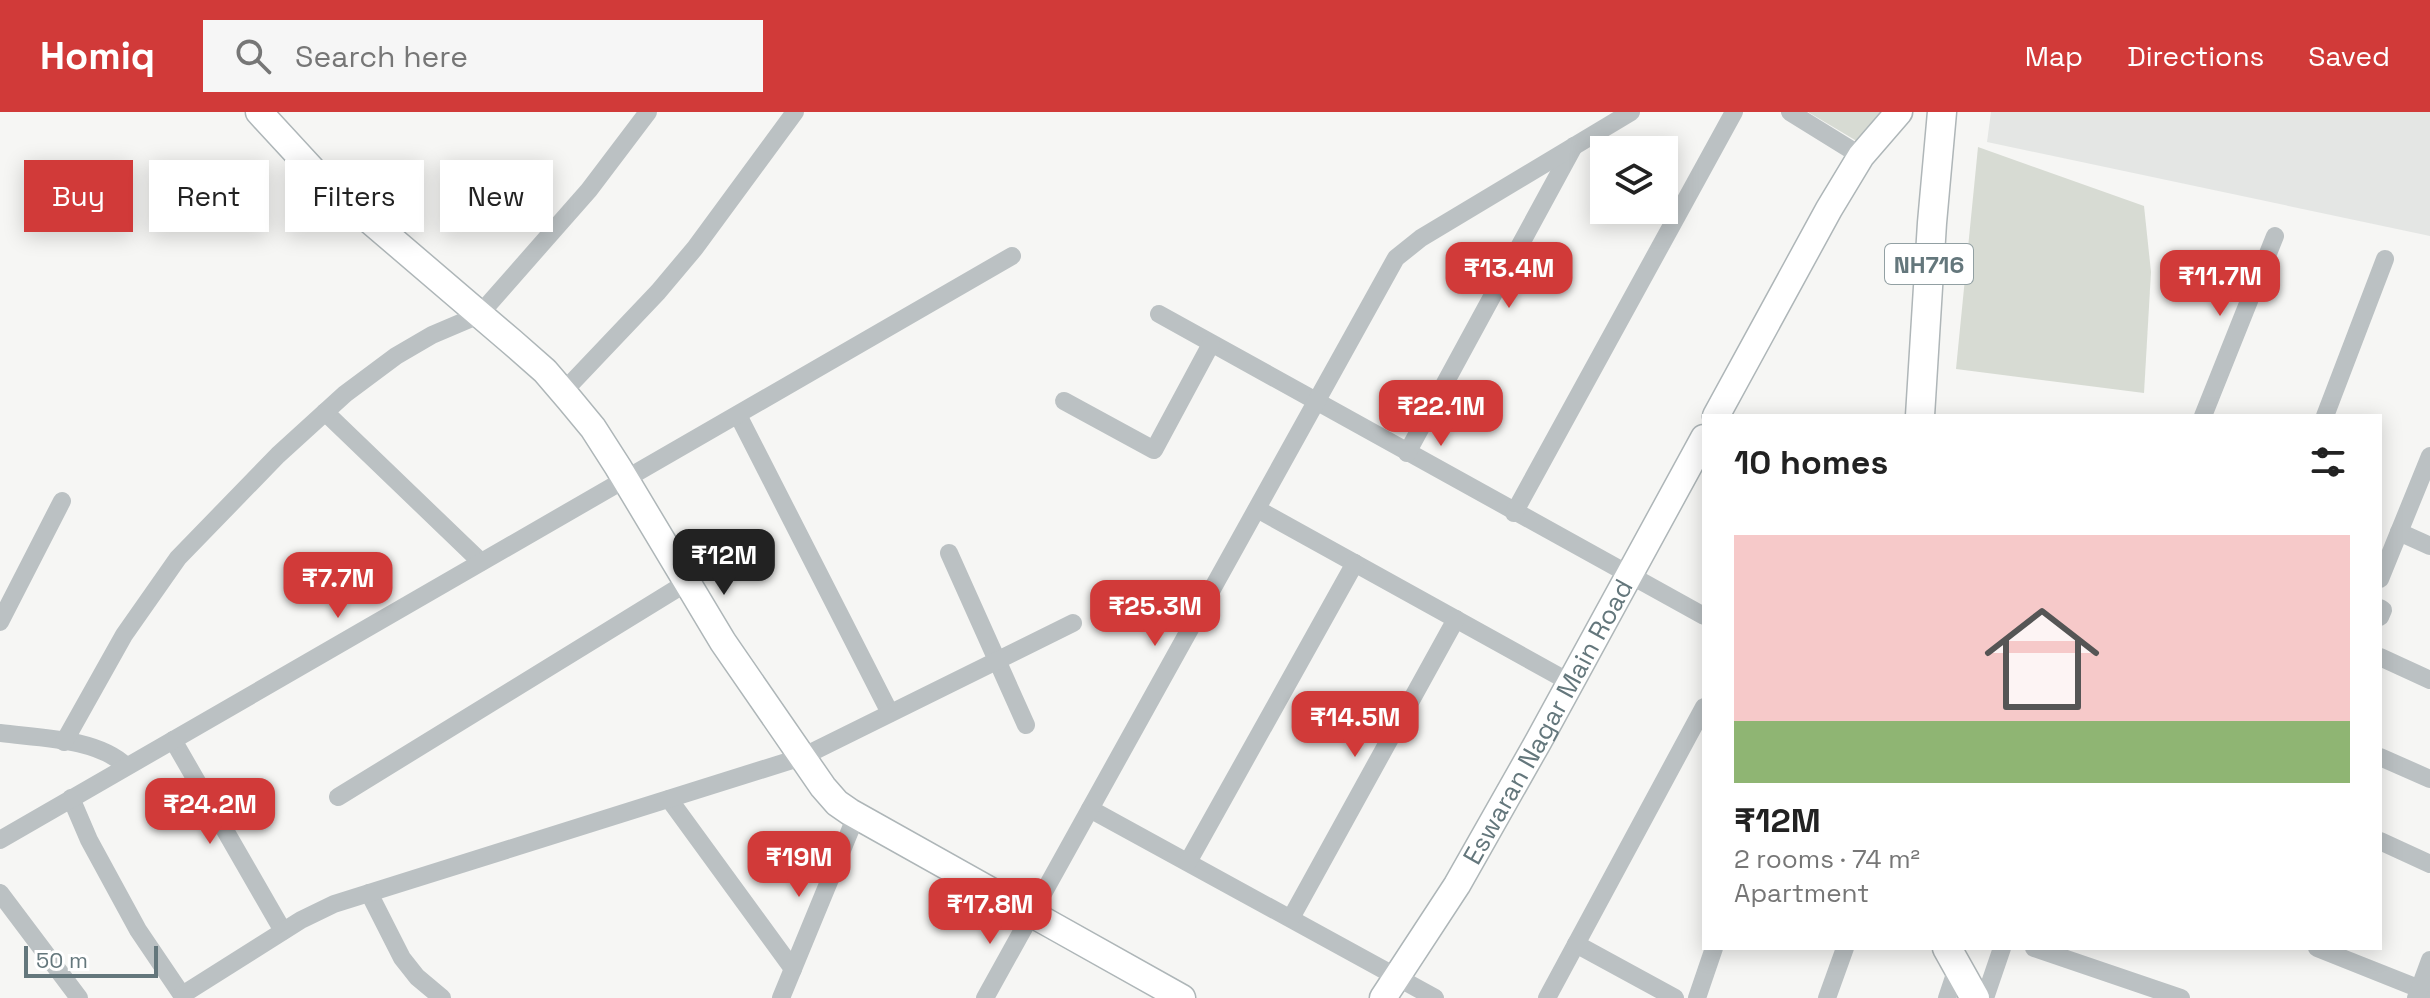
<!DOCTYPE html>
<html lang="en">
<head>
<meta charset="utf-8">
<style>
  body { margin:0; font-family:"Space Grotesk",sans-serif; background:#f6f6f6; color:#222; height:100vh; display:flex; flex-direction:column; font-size:30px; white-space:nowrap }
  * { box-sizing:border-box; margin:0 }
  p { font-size:26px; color:#767676 }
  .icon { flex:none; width:44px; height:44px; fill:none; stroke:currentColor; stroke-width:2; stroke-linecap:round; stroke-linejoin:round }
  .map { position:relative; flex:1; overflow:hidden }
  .sheet { position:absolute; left:1702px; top:302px; width:680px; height:536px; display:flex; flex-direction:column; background:#fff; border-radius:0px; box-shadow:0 4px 20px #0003 }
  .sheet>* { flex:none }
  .hud { position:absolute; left:24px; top:48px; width:760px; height:72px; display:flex; gap:16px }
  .tools { position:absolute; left:1590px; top:24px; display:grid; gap:16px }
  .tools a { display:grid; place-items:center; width:88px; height:88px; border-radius:0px; background:#fff; box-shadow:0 4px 20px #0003; font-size:40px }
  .scale { position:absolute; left:24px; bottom:20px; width:134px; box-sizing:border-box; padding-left:8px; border:4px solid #64777c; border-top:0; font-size:22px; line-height:28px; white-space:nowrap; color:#64777c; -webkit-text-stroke:6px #fff; paint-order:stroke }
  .price { position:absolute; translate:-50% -68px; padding:0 18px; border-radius:16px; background:#d13a39; color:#fff; font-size:26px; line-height:52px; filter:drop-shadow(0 2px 4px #0008) }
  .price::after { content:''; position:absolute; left:50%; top:48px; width:24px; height:18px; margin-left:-12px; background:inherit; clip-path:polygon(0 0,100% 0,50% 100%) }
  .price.current { background:#222; color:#fff }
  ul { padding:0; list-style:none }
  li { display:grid; align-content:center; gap:16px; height:424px; padding:0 32px }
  li span { display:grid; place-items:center; height:248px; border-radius:0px; color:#555 }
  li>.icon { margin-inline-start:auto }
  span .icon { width:144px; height:144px; fill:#fffc; stroke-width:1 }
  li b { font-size:34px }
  h2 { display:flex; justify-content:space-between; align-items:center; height:96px; padding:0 32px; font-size:34px }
  .pill { padding:0 28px; border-radius:0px; background:#fff; box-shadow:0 4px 20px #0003; font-size:28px; line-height:72px }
  .pill.current { background:#d13a39; color:#fff }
  header { display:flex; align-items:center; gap:48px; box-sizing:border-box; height:112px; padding:0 40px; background:#d13a39; color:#fff }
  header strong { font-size:38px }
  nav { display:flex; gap:44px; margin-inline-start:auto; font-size:28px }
  .search { width:560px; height:72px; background:#f6f6f6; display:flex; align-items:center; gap:20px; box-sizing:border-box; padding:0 28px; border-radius:0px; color:#767676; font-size:30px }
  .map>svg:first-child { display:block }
  .built { fill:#e4e6e4 }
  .green { fill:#d7dbd3 }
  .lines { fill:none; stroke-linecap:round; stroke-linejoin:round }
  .secondary-casing { stroke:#aeb6b8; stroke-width:29 }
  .primary-casing { stroke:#afb6b8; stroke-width:31 }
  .street { stroke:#bbc1c3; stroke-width:18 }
  .secondary { stroke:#fff; stroke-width:26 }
  .primary { stroke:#fff; stroke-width:28 }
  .labels { text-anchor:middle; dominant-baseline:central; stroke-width:8; stroke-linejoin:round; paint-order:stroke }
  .shield { fill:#fff; stroke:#92a0a3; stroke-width:2 }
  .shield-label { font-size:24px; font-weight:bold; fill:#64777c }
  .street-label { font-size:26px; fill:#64777c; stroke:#fff }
</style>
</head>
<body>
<header>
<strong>Homiq</strong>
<div class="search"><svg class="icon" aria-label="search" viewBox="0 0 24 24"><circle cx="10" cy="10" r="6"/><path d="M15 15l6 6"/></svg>Search here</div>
<nav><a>Map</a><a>Directions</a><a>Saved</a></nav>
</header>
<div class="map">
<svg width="2430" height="886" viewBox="0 0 2430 886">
  <rect width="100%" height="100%" fill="#f6f6f4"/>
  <polygon class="built" points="1991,0 2430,0 2430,124 1987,30"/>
  <g class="green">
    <polygon points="1808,0 1886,0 1860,31"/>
    <polygon points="1978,35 2144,94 2151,160 2144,281 1956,257"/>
  </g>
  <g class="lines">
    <defs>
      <g id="secondary">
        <polyline points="259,0 319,65 512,230 545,259 569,287 593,316 618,355 723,530 823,675 837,691 850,700 1182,886"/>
        <polyline points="1716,304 1829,97 1861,44 1899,0"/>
        <path id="s1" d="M1383,886L1457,773L1538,630L1704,326"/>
      </g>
      <g id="primary">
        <polyline points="1920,304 1932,111 1942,0"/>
        <polyline points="1947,836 1975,886"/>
      </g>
    </defs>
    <use href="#secondary" class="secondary-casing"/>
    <use href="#primary" class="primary-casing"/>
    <g class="street">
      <polyline points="1790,0 1861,44"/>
      <polyline points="1159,202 1704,504"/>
      <polyline points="563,280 658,180 695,136 795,0"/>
      <polyline points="1064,289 1154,338 1211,232"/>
      <polyline points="325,300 481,450"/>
      <polyline points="738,303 890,601"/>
      <polyline points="2203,304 2275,124"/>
      <polyline points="2325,304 2385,147"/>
      <polyline points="1407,341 1574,34"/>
      <polyline points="1257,397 1571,571"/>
      <polyline points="1514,401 1734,0"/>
      <polyline points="2399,420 2430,434"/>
      <polyline points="949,441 1026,613"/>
      <polyline points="2380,467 2430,344"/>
      <polyline points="2380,496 2383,498 2380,505"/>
      <polyline points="0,510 62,389"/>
      <polyline points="2380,545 2430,568"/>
      <path d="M0,621C39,626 97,626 126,654"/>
      <polyline points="173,628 283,819"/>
      <polyline points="64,630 124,523 178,446 278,343 345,282 396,244 432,223 479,203 589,78 648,0"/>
      <polyline points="2380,645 2430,667"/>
      <polyline points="338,685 686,471"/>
      <polyline points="71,686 89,728 138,818 184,886"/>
      <polyline points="669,687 793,857"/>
      <polyline points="1090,697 1435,886"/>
      <polyline points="0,728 1012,144"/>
      <polyline points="2380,729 2430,752"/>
      <polyline points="1188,750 1355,451"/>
      <polyline points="0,781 79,886"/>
      <polyline points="369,781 402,846 417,865 442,886"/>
      <polyline points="1291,806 1456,507"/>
      <polyline points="1576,832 1675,886"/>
      <polyline points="2034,836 2181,886"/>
      <polyline points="2317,836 2430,881"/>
      <polyline points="182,883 301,808 334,792 802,645 1073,511"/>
      <polyline points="781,886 856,704"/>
      <polyline points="985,886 1396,146 1421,126 1631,0"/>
      <polyline points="1547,886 1704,595"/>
      <polyline points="1697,886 1714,836"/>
      <polyline points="1827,886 1845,836"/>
      <polyline points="1947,886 1957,856"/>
      <polyline points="1985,886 2002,836"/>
      <polyline points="2416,886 2430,848"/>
    </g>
    <use href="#secondary" class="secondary"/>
    <use href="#primary" class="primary"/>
  </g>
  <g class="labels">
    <rect class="shield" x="1885" y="132" width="88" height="40" rx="6"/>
    <g class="shield-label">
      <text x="1929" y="152">NH716</text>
    </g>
    <g class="street-label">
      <text stroke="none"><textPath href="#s1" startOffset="322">Eswaran Nagar Main Road</textPath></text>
    </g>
  </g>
</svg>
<div class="tools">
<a><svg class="icon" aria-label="layers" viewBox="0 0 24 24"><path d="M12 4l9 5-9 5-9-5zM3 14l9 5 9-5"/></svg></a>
</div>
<div class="scale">50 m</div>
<b class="price" style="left:1509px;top:198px">₹13.4M</b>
<b class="price" style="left:2220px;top:206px">₹11.7M</b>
<b class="price" style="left:1441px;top:336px">₹22.1M</b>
<b class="price current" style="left:724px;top:485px">₹12M</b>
<b class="price" style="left:338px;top:508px">₹7.7M</b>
<b class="price" style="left:1155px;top:536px">₹25.3M</b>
<b class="price" style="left:1355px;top:647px">₹14.5M</b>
<b class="price" style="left:210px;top:734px">₹24.2M</b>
<b class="price" style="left:799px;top:787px">₹19M</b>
<b class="price" style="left:990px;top:834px">₹17.8M</b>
<div class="hud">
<a class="pill current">Buy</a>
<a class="pill">Rent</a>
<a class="pill">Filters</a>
<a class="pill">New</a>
</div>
<section class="sheet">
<h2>10 homes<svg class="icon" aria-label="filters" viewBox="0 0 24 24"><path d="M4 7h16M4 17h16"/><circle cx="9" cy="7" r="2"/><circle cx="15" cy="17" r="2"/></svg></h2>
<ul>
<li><span style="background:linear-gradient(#f6c9c9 75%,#8fb573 0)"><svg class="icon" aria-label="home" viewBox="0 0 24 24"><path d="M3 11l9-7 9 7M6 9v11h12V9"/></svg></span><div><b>₹12M</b><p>2 rooms · 74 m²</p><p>Apartment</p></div></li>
</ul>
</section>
</div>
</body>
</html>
